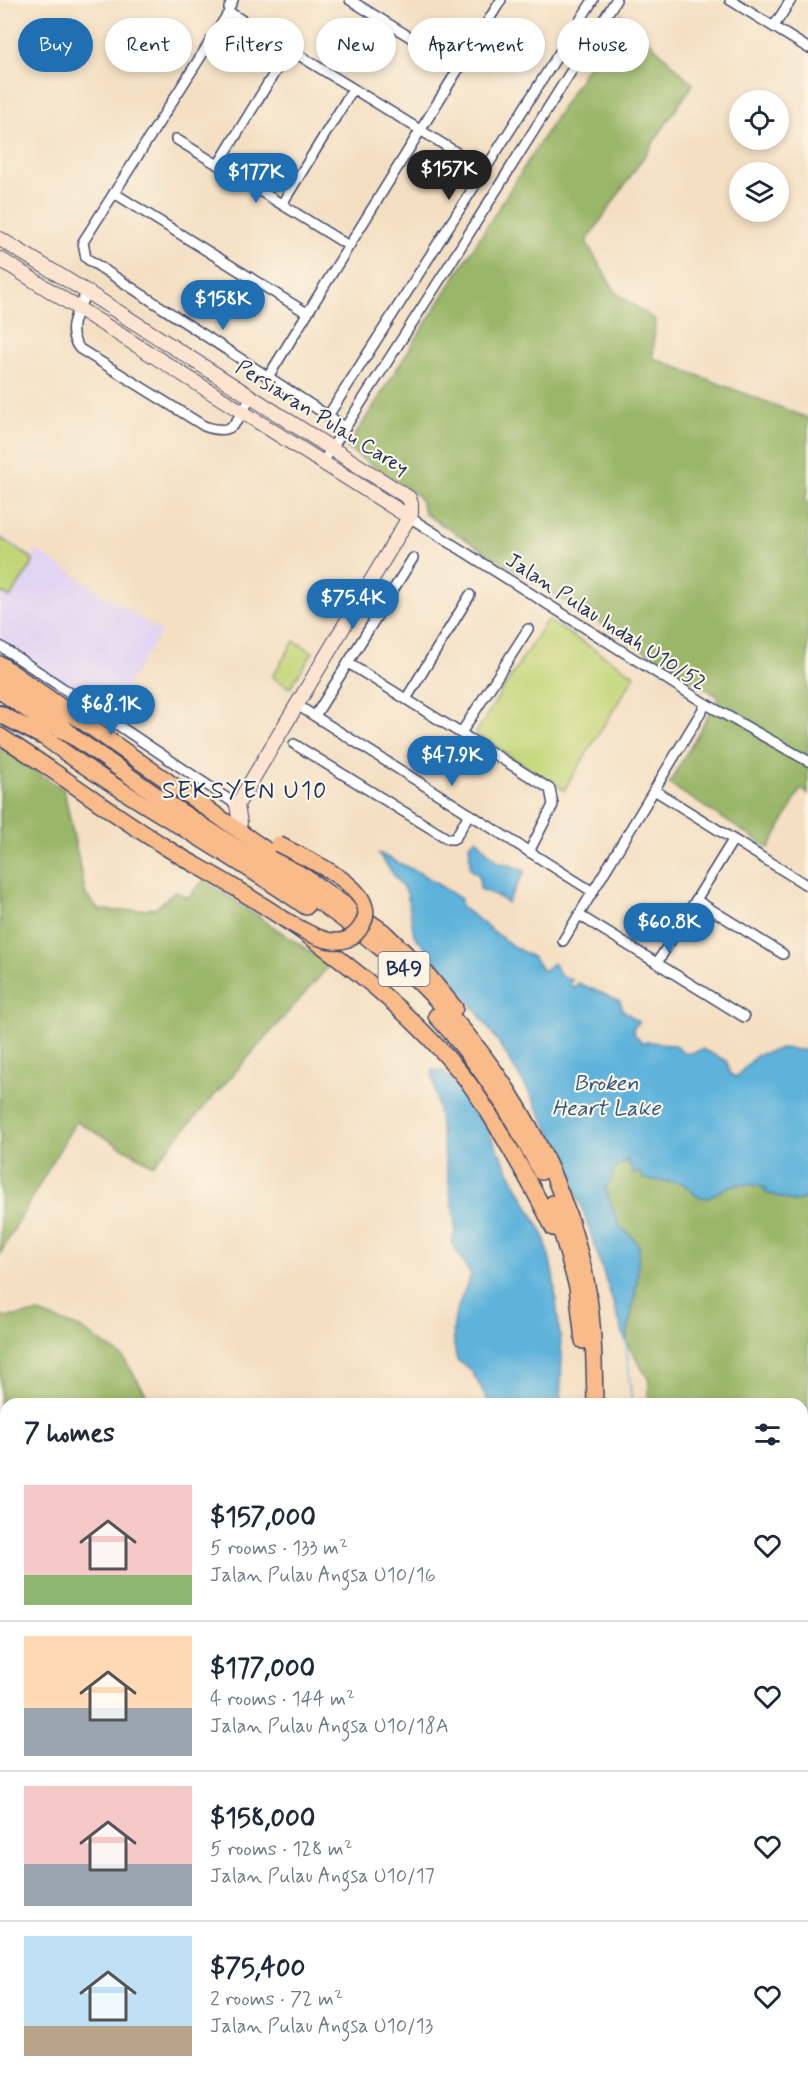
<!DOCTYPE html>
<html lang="en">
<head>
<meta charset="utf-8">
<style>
  body { margin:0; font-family:Mynerve,sans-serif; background:#f6f6f7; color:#1f2937; height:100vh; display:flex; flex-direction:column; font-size:22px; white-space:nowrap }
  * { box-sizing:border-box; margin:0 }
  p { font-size:20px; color:#747a83 }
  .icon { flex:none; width:33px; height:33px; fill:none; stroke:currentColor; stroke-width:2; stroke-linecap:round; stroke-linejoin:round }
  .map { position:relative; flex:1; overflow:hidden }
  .details { position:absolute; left:0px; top:1398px; width:808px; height:686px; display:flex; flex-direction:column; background:#fff; border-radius:18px 18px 0 0; box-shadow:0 3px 9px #0003 }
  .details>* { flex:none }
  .top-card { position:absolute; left:18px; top:18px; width:772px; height:54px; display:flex; gap:12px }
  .controls { position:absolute; left:729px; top:90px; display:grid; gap:12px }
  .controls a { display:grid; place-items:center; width:60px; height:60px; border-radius:50%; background:#fff; box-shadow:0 3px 9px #0003; font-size:30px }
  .price { position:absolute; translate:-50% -51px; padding:0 14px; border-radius:21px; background:#1f6fb2; color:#fff; font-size:20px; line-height:39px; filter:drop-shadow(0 2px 3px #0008) }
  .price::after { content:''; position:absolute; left:50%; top:36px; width:18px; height:14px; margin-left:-9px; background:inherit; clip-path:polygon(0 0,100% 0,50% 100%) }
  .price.active { background:#222; color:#fff }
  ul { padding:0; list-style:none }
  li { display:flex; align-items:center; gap:18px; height:150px; padding:0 24px }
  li+li { border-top:2px solid #e0e1e3 }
  li span { display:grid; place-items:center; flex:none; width:168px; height:120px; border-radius:0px; color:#555 }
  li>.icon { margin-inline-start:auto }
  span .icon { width:72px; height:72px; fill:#fffc; stroke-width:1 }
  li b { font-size:26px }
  h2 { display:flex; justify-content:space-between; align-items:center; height:72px; padding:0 24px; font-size:26px }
  .pill { padding:0 21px; border-radius:27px; background:#fff; box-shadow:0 3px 9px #0003; font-size:21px; line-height:54px }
  .pill.active { background:#1f6fb2; color:#fff }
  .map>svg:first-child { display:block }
  .built { fill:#e2d4f3 }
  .green { fill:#c3d577; stroke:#6f826a; stroke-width:1.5 }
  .forest { fill:#9ab668; stroke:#5a7263; stroke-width:1.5 }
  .water { fill:#5fb3db; stroke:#3d719c; stroke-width:1.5 }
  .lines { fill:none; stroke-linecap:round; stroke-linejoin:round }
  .stream { stroke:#5fb3db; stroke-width:2 }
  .street-casing { stroke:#3c496d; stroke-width:12 }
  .secondary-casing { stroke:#3c496d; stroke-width:16 }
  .primary-casing { stroke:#3c496d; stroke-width:18 }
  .highway-casing { stroke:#3c496d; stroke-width:20 }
  .street { stroke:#fff; stroke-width:9 }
  .secondary { stroke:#fde4d1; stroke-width:14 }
  .primary { stroke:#fabb8b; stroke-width:15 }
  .highway { stroke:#fabb8b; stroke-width:16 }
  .primary-bridge-casing { stroke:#3c496d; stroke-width:18; stroke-linecap:butt }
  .primary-bridge { stroke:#fabb8b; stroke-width:15 }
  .labels { text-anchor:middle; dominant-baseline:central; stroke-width:4.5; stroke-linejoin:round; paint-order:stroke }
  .shield { fill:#fcf5e5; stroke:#5e6a86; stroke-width:1.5 }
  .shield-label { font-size:20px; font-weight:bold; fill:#1b2f5e }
  .street-label { font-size:21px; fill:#1b2f5e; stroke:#fcf5e5 }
  .water-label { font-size:22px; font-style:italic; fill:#2f5784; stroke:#fcf5e5 }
  .quarter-label { font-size:24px; letter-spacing:1.5px; fill:#1b2f5e; stroke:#fcf5e5 }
</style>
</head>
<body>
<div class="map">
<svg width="808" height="2083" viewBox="0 0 808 2083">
  <rect width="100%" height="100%" fill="#fcf5e5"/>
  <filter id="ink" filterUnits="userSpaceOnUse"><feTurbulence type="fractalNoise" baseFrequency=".0167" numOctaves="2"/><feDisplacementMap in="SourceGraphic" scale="12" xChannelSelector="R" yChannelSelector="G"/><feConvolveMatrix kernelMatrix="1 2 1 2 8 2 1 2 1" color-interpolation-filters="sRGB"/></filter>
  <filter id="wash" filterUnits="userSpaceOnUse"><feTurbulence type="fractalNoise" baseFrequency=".008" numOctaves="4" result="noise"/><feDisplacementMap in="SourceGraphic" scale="24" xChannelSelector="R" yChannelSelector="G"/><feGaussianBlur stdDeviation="1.35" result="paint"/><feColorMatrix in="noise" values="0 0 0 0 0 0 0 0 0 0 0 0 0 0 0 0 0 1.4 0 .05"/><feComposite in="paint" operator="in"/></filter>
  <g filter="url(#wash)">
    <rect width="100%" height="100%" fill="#f4dfc2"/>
    <polygon class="built" points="0,535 32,556 36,550 161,632 104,721 0,651"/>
    <g class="green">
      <polygon points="0,538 32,558 33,563 10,598 0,591"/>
      <polygon points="547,620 635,675 564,790 475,734"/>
      <polygon points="294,641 313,652 290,688 272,677"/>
      <polygon points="808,1799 808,2004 803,2001 802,1808"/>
    </g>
    <g class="forest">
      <polygon points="621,14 693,84 586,242 616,293 655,320 653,358 808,418 808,492 805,498 808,502 808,794 801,789 769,848 669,784 719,697 425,514 419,497 347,448"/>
      <polygon points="0,747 64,790 86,895 99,910 122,911 156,908 175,891 187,898 204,880 330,965 153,1165 76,1121 0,1254"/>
      <path d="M627,1160L634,1173L640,1171L683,1183L708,1197C731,1183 739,1180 766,1188L765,1191L795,1202L808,1197V1443L803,1444L802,1404H648L649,1380L626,1342L637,1282L630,1235L619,1226L605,1188L611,1181L612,1172Z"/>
      <polygon points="38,1313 80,1328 123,1357 148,1397 148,1404 6,1404 6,1812 0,1811 0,1318"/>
      <polygon points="0,1886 6,1889 6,2078 343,2078 342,2083 0,2083"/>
      <polygon points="803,2001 808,2004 808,2083 793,2083 787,2078 802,2078"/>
      <polygon points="502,2078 603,2078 601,2083 501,2083"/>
    </g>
    <g class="water">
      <path d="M476,839C482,843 482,846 486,850C490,856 495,856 499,863L508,864L525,871L507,903L499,897L480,889L479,875L471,870C468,860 471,854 469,844Z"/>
      <path d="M378,853L420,873L461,899V906L514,947L534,958L543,971L553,963L561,975L572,980L570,985L575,987L578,983L620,1001L623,1010L639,1022L633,1028L634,1034L642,1042C656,1040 660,1046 675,1045C684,1055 690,1055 702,1049L727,1061L730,1074L736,1077L757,1055L783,1048L808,1051V1197L795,1202L764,1192L766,1188C740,1180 730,1184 708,1198L697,1196L683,1183L643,1179L640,1172L634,1173L627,1160L612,1172L611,1181L605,1188L619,1226L630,1235L639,1246L637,1282L626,1342L585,1216L562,1155L529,1092L499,1043L469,1001L414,935L407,893Z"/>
      <path d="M432,1070L443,1071L455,1083L484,1124L544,1236L553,1274L562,1355L560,1404H490L471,1370L457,1360C448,1323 457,1308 471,1275L451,1242L456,1231Z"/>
      <polygon points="0,1811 6,1812 6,1889 0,1886"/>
    </g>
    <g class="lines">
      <g class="stream">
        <polyline points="626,1342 632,1404"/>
        <polyline points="0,1496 6,1497"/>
        <polyline points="50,2083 52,2078"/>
      </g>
    </g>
  </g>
  <g filter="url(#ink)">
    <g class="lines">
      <defs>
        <g id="street">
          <polyline points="233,0 229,8 229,12 83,242 86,258 345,427"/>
          <polyline points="350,0 460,68"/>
          <polyline points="730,0 808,48"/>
          <polyline points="229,12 485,170"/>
          <polyline points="774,26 791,0"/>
          <polyline points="176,139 349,246"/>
          <polyline points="218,165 289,49"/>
          <polyline points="114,193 307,313"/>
          <polyline points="282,204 353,89"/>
          <path d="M87,292C77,311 64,331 80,349L204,426C235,437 235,422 251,398"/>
          <polyline points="268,377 501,0"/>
          <polyline points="328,416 593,0"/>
          <polyline points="323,462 448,267 616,0"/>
          <polyline points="409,517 706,704 563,941"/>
          <polyline points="0,646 237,805"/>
          <polyline points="348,663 550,789 553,805 529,852"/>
          <polyline points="406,699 470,595"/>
          <polyline points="706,704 808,761"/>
          <polyline points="297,705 593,892"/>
          <polyline points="315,716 413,558"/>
          <polyline points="461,733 528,629"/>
          <polyline points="294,744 448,839 453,839 456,837 469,814"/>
          <polyline points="654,790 808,886"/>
          <polyline points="696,900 783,954"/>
          <polyline points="579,915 744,1017"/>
          <polyline points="657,963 733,840"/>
        </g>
        <g id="secondary">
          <polyline points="0,239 87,292 409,498 411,504 411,514 237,805 240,823"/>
          <polyline points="0,259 409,517"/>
        </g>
        <g id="primary">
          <polyline points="0,664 384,932 427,974 455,1008"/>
          <path d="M0,691C16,702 32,714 49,724C58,729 67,733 75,738C110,761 142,786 177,809C246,854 319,898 384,951C480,1031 553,1140 582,1262C594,1308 594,1356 595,1404"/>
          <path d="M32,728C118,795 217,844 306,907"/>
          <path d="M0,736C58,772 112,814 170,850C193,864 217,876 240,891C320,940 399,999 460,1072C478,1093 491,1117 505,1140C522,1169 539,1198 553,1228"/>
          <path d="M436,1016C480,1063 512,1115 541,1172"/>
          <polyline points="553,1203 577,1287 583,1341"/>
          <polyline points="483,2083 485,2078"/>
        </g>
        <g id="highway">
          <polyline points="0,677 51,714 73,737"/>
          <polyline points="0,714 40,735"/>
        </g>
      </defs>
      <use href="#street" class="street-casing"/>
      <use href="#secondary" class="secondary-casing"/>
      <use href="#primary" class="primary-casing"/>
      <use href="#highway" class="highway-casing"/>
      <use href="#street" class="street"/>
      <use href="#secondary" class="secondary"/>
      <use href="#primary" class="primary"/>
      <use href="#highway" class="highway"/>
      <defs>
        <path id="primary-bridge" d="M278,844C302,857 342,873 359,895C365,903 368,913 364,921C346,960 308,933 282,918"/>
      </defs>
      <use href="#primary-bridge" class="primary-bridge-casing"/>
      <use href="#primary-bridge" class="primary-bridge"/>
    </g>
  </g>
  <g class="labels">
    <rect class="shield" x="378.5" y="952" width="51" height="34" rx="4.5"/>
    <g class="shield-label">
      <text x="404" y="969">B49</text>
    </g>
    <g class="street-label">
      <text transform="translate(322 418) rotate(32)">Persiaran Pulau Carey</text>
      <text transform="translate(606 622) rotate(33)">Jalan Pulau Indah U10/52</text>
    </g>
    <g class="water-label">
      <text x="606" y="1084">Broken<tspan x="606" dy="25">Heart Lake</tspan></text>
    </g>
    <g class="quarter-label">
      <text x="245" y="791">SEKSYEN U10</text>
    </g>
  </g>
</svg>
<div class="controls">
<a><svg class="icon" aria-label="locate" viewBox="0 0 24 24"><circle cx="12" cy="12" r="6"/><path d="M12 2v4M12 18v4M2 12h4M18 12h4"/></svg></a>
<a><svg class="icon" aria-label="layers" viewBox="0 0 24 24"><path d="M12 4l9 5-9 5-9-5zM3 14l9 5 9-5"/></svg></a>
</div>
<b class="price active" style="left:449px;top:201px">$157K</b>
<b class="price" style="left:256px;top:204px">$177K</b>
<b class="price" style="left:223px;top:331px">$158K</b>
<b class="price" style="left:353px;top:630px">$75.4K</b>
<b class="price" style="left:111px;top:736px">$68.1K</b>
<b class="price" style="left:452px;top:787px">$47.9K</b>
<b class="price" style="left:669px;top:954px">$60.8K</b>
<div class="top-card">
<a class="pill active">Buy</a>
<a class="pill">Rent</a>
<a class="pill">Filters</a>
<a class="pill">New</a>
<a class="pill">Apartment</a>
<a class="pill">House</a>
</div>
<section class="details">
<h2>7 homes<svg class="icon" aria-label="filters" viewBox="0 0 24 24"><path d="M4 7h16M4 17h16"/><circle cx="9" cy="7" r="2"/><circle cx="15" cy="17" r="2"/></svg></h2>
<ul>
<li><span style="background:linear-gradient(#f6c9c9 75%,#8fb573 0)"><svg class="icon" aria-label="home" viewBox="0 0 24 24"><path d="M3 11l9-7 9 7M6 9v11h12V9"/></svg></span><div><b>$157,000</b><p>5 rooms · 133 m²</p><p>Jalan Pulau Angsa U10/16</p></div><svg class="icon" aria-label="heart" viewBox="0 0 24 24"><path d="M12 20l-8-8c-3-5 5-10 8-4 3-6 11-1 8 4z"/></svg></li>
<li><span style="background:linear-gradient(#ffd9b3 60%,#9aa5b1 0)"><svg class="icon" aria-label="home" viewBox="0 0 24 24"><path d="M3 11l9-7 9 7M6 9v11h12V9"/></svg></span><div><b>$177,000</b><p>4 rooms · 144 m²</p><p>Jalan Pulau Angsa U10/18A</p></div><svg class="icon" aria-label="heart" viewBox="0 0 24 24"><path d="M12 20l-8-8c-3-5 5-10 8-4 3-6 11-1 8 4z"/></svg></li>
<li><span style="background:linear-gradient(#f6c9c9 65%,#9aa5b1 0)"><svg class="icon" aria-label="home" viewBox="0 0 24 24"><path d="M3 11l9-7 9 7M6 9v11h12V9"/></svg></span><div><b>$158,000</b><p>5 rooms · 128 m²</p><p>Jalan Pulau Angsa U10/17</p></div><svg class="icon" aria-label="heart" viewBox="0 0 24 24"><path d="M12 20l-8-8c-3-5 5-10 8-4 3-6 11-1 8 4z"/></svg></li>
<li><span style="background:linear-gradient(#bfe0f5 75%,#b9a48a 0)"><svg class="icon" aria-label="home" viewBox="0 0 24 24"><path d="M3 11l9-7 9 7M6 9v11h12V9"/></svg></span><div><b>$75,400</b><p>2 rooms · 72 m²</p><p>Jalan Pulau Angsa U10/13</p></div><svg class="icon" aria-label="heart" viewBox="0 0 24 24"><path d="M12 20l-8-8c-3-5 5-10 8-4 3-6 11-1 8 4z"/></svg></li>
</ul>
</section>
</div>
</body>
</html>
